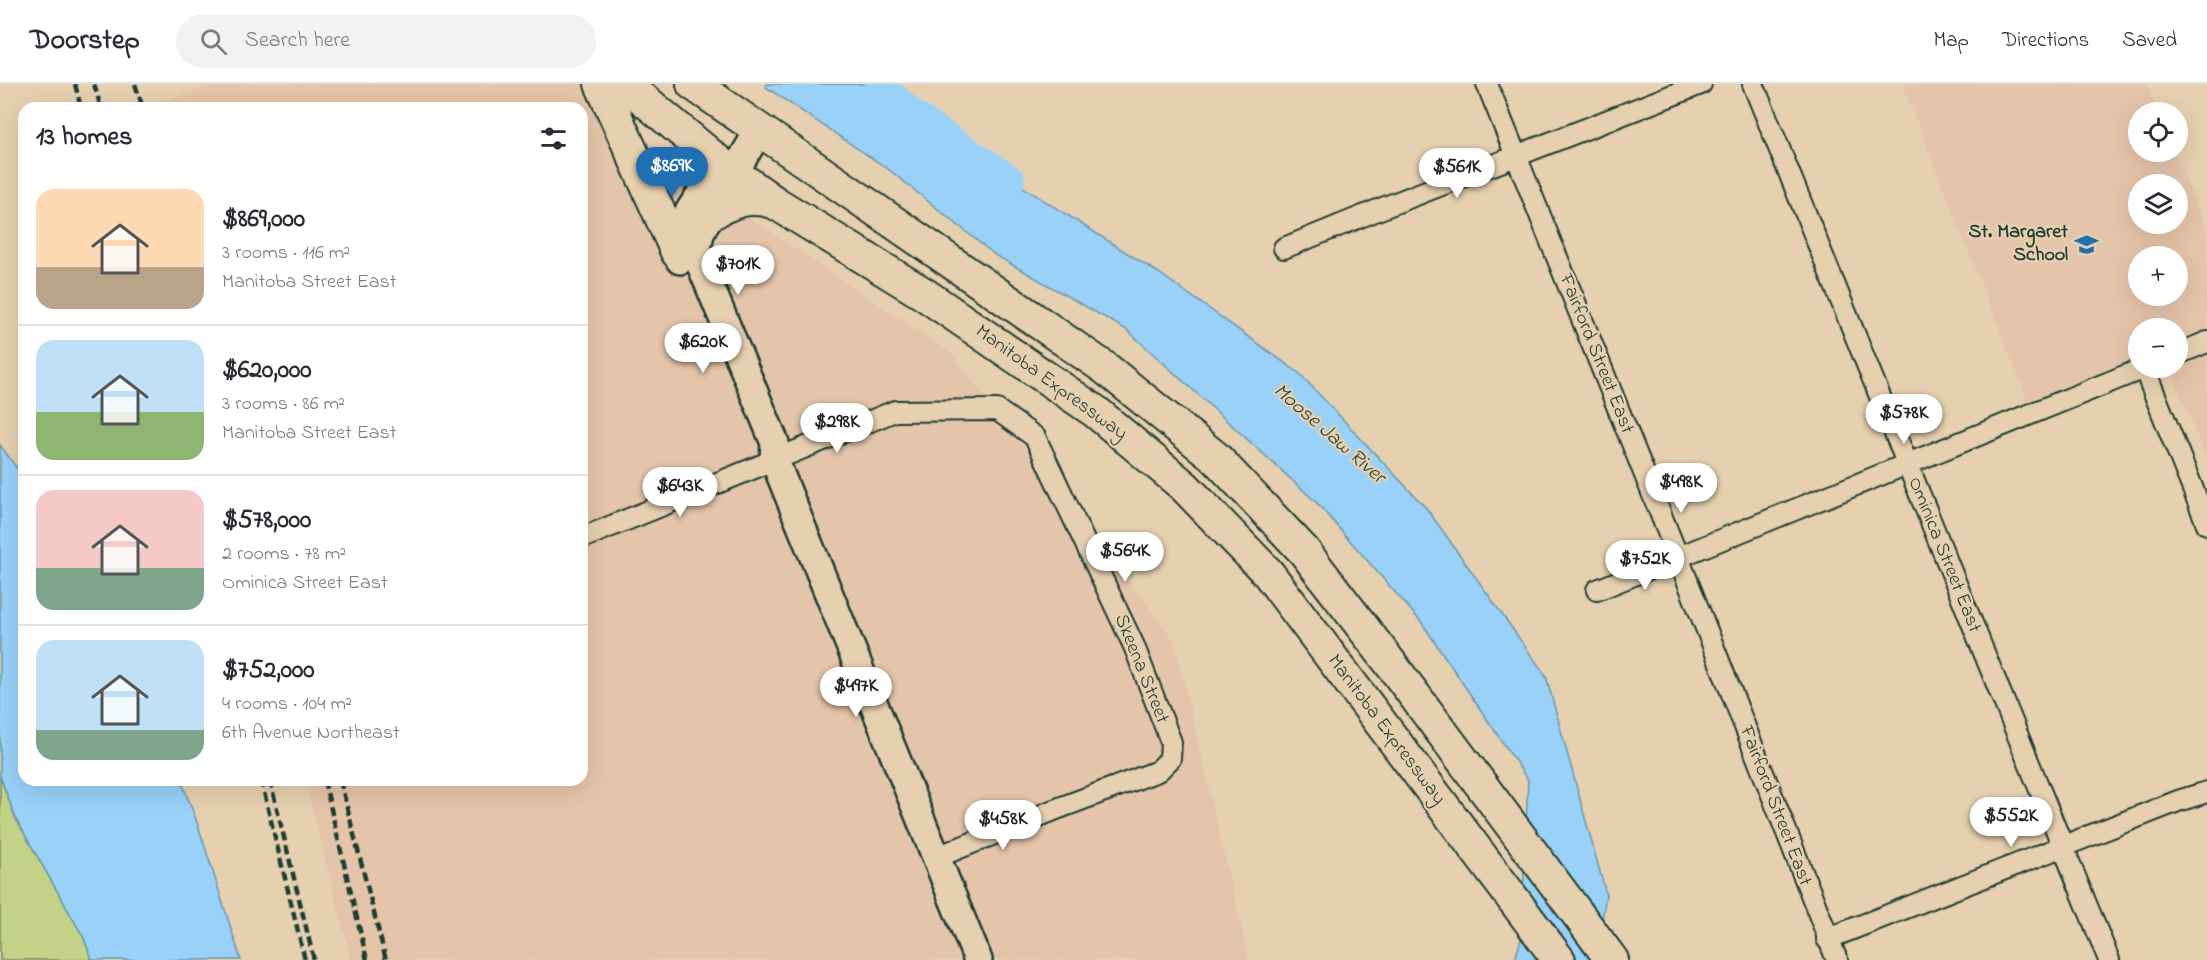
<!DOCTYPE html>
<html lang="en">
<head>
<meta charset="utf-8">
<style>
  body { margin:0; font-family:"Indie Flower",sans-serif; background:#f2f2f3; color:#2b2b33; height:100vh; display:flex; flex-direction:column; font-size:22px; white-space:nowrap }
  * { box-sizing:border-box; margin:0 }
  p { font-size:20px; color:#7c7c81 }
  .icon { flex:none; width:33px; height:33px; fill:none; stroke:currentColor; stroke-width:2; stroke-linecap:round; stroke-linejoin:round }
  .map { position:relative; flex:1; overflow:hidden }
  .side { position:absolute; left:18px; top:18px; width:570px; height:684px; display:flex; flex-direction:column; background:#fff; border-radius:18px; box-shadow:0 6px 24px #0002 }
  .side>* { flex:none }
  .fabs { position:absolute; left:2128px; top:18px; display:grid; gap:12px }
  .fabs a { display:grid; place-items:center; width:60px; height:60px; border-radius:50%; background:#fff; box-shadow:0 6px 24px #0002; font-size:30px }
  .price { position:absolute; translate:-50% -51px; padding:0 14px; border-radius:21px; background:#fff; color:#222; font-size:20px; line-height:39px; filter:drop-shadow(0 2px 3px #0008) }
  .price::after { content:''; position:absolute; left:50%; top:36px; width:18px; height:14px; margin-left:-9px; background:inherit; clip-path:polygon(0 0,100% 0,50% 100%) }
  .price.on { background:#1f6fb2; color:#fff }
  ul { padding:0; list-style:none }
  li { display:flex; align-items:center; gap:18px; height:150px; padding:0 18px }
  li+li { border-top:2px solid #e1e1e2 }
  li span { display:grid; place-items:center; flex:none; width:168px; height:120px; border-radius:18px; color:#555 }
  li>.icon { margin-inline-start:auto }
  span .icon { width:72px; height:72px; fill:#fffc; stroke-width:1 }
  li b { font-size:26px }
  h2 { display:flex; justify-content:space-between; align-items:center; height:72px; padding:0 18px; font-size:26px }
  header { display:flex; align-items:center; gap:36px; box-sizing:border-box; height:84px; padding:0 30px; background:#fff; border-bottom:2px solid #e1e1e2 }
  header strong { font-size:28px }
  nav { display:flex; gap:33px; margin-inline-start:auto; font-size:21px }
  .search { width:420px; height:54px; background:#f2f2f3; display:flex; align-items:center; gap:15px; box-sizing:border-box; padding:0 21px; border-radius:33px; color:#7c7c81; font-size:22px }
  .map>svg:first-child { display:block }
  .built { fill:#e5c5a9; fill-rule:evenodd }
  .green { fill:#c3d286; stroke:#71885d; stroke-width:1.5 }
  .water { fill:#99d1f9; stroke:#6896aa; stroke-width:1.5 }
  .lines { fill:none; stroke-linecap:round; stroke-linejoin:round }
  .river { stroke:#99d1f9; stroke-width:30 }
  .street-casing { stroke:#1f3d34; stroke-width:24 }
  .secondary-casing { stroke:#1f3d34; stroke-width:32 }
  .primary-casing { stroke:#1f3d34; stroke-width:36 }
  .street { stroke:#e6d0af; stroke-width:20 }
  .secondary { stroke:#e6d0af; stroke-width:27 }
  .primary { stroke:#e6d0af; stroke-width:32 }
  .rail { stroke:#1f3d34; stroke-width:4.5; stroke-dasharray:9 4.5; stroke-linecap:butt }
  .labels { text-anchor:middle; dominant-baseline:central; stroke-width:4.5; stroke-linejoin:round; paint-order:stroke }
  .poi-label { font-size:20px; font-weight:bold; fill:#1f3d34; stroke:#e6d0af; text-anchor:end }
  .street-label { font-size:20px; fill:#1f3d34; stroke:#e6d0af }
  .water-label { font-size:21px; font-style:italic; fill:#25443e; stroke:#e6d0af }
</style>
</head>
<body>
<header>
<strong>Doorstep</strong>
<div class="search"><svg class="icon" aria-label="search" viewBox="0 0 24 24"><circle cx="10" cy="10" r="6"/><path d="M15 15l6 6"/></svg>Search here</div>
<nav><a>Map</a><a>Directions</a><a>Saved</a></nav>
</header>
<div class="map">
<svg width="2207" height="876" viewBox="0 0 2207 876">
  <rect width="100%" height="100%" fill="#e6d0af"/>
  <filter id="ink" filterUnits="userSpaceOnUse"><feTurbulence type="fractalNoise" baseFrequency=".0167" numOctaves="2"/><feDisplacementMap in="SourceGraphic" scale="12" xChannelSelector="R" yChannelSelector="G"/><feConvolveMatrix kernelMatrix="1 2 1 2 8 2 1 2 1" color-interpolation-filters="sRGB"/></filter>
  <g filter="url(#ink)">
    <g class="built">
      <polygon points="215,0 605,0 664,77 951,269 1174,556 1249,876 351,876 305,696 582,696 582,24 144,24"/>
      <path d="M1902,0H2146L2158,28H2139V68H2174L2207,147V244L2178,256V244H2139V272L2028,317ZM2139,100H2178V140H2139ZM2139,172H2178V212H2139Z"/>
      <polygon points="2207,272 2207,376 2171,286"/>
    </g>
    <polygon class="green" points="0,692 16,735 84,854 92,876 0,876"/>
    <g class="water">
      <polygon points="766,0 893,0 967,68 1159,189 1299,289 1427,425 1546,592 1606,810 1596,876 1515,876 1521,855 1528,696 1422,539 1316,418 1127,246 995,171 888,85 766,3"/>
      <polygon points="0,361 24,394 24,696 181,696 198,741 241,876 92,876 84,854 16,735 0,692"/>
    </g>
    <g class="lines">
      <polyline class="river" points="880,0 911,30 1010,96"/>
      <defs>
        <g id="street">
          <polyline points="1487,0 1678,473 1837,876"/>
          <polyline points="1753,0 2109,876"/>
          <polyline points="1284,164 1385,123 1701,0"/>
          <polyline points="2178,270 2207,258"/>
          <polyline points="2144,284 2207,440"/>
          <polyline points="582,454 895,327 997,326 1035,353 1134,562 1171,658 1170,675 1158,687 1054,726 937,773"/>
          <polyline points="1597,506 2144,284"/>
          <polyline points="1827,855 2178,717 2207,708"/>
        </g>
        <g id="secondary">
          <polyline points="760,45 709,131 700,150 696,169 775,359 774,375 978,876"/>
          <path d="M680,176C669,147 697,117 711,95"/>
        </g>
        <g id="primary">
          <polyline points="601,0 677,168"/>
          <polyline points="625,0 721,80 774,118 924,210 1096,328 1185,403 1268,489 1559,876"/>
          <polyline points="693,0 1105,284 1215,373 1304,467 1391,580 1612,876"/>
          <path d="M709,131C731,117 748,111 774,118"/>
        </g>
      </defs>
      <use href="#street" class="street-casing"/>
      <use href="#secondary" class="secondary-casing"/>
      <use href="#primary" class="primary-casing"/>
      <use href="#street" class="street"/>
      <use href="#secondary" class="secondary"/>
      <use href="#primary" class="primary"/>
      <g class="rail">
        <polyline points="75,0 81,24"/>
        <polyline points="94,0 101,24"/>
        <polyline points="135,0 143,24"/>
        <polyline points="261,696 305,876"/>
        <polyline points="270,696 314,876"/>
        <polyline points="324,696 367,876"/>
        <polyline points="340,696 386,876"/>
      </g>
    </g>
  </g>
  <defs>
    <symbol id="school-bare" viewBox="-9 -9 18 18"><path d="M0-5L7-2L0 1L-7-2ZM-4 1L0 2.5L4 1V4Q0 6-4 4Z" fill="#1f6fb2" stroke="#e6d0af" stroke-width="2.5" paint-order="stroke"/></symbol>
  </defs>
  <g fill-rule="evenodd">
    <use href="#school-bare" x="2070" y="144" width="33" height="33"/>
  </g>
  <g class="labels">
    <g class="poi-label">
      <text x="2068" y="148">St. Margaret<tspan x="2068" dy="23">School</tspan></text>
    </g>
    <g class="street-label">
      <text transform="translate(1596 270) rotate(68)">Fairford Street East</text>
      <text transform="translate(1051 299) rotate(36)">Manitoba Expressway</text>
      <text transform="translate(1944 471) rotate(68)">Ominica Street East</text>
      <text transform="translate(1141 585) rotate(68)">Skeena Street</text>
      <text transform="translate(1386 646) rotate(53)">Manitoba Expressway</text>
      <text transform="translate(1775 722) rotate(69)">Fairford Street East</text>
    </g>
    <g class="water-label">
      <text transform="translate(1329 350) rotate(41)">Moose Jaw River</text>
    </g>
  </g>
</svg>
<div class="fabs">
<a><svg class="icon" aria-label="locate" viewBox="0 0 24 24"><circle cx="12" cy="12" r="6"/><path d="M12 2v4M12 18v4M2 12h4M18 12h4"/></svg></a>
<a><svg class="icon" aria-label="layers" viewBox="0 0 24 24"><path d="M12 4l9 5-9 5-9-5zM3 14l9 5 9-5"/></svg></a>
<a>+</a>
<a>−</a>
</div>
<b class="price on" style="left:672px;top:114px">$869K</b>
<b class="price" style="left:1457px;top:115px">$561K</b>
<b class="price" style="left:738px;top:212px">$701K</b>
<b class="price" style="left:703px;top:290px">$620K</b>
<b class="price" style="left:1904px;top:361px">$578K</b>
<b class="price" style="left:837px;top:370px">$298K</b>
<b class="price" style="left:1681px;top:430px">$498K</b>
<b class="price" style="left:680px;top:434px">$643K</b>
<b class="price" style="left:1125px;top:499px">$564K</b>
<b class="price" style="left:1645px;top:507px">$752K</b>
<b class="price" style="left:856px;top:634px">$497K</b>
<b class="price" style="left:2011px;top:764px">$552K</b>
<b class="price" style="left:1003px;top:767px">$458K</b>
<section class="side">
<h2>13 homes<svg class="icon" aria-label="filters" viewBox="0 0 24 24"><path d="M4 7h16M4 17h16"/><circle cx="9" cy="7" r="2"/><circle cx="15" cy="17" r="2"/></svg></h2>
<ul>
<li><span style="background:linear-gradient(#ffd9b3 65%,#b9a48a 0)"><svg class="icon" aria-label="home" viewBox="0 0 24 24"><path d="M3 11l9-7 9 7M6 9v11h12V9"/></svg></span><div><b>$869,000</b><p>3 rooms · 116 m²</p><p>Manitoba Street East</p></div></li>
<li><span style="background:linear-gradient(#bfe0f5 60%,#8fb573 0)"><svg class="icon" aria-label="home" viewBox="0 0 24 24"><path d="M3 11l9-7 9 7M6 9v11h12V9"/></svg></span><div><b>$620,000</b><p>3 rooms · 86 m²</p><p>Manitoba Street East</p></div></li>
<li><span style="background:linear-gradient(#f6c9c9 65%,#7fa58c 0)"><svg class="icon" aria-label="home" viewBox="0 0 24 24"><path d="M3 11l9-7 9 7M6 9v11h12V9"/></svg></span><div><b>$578,000</b><p>2 rooms · 78 m²</p><p>Ominica Street East</p></div></li>
<li><span style="background:linear-gradient(#bfe0f5 75%,#7fa58c 0)"><svg class="icon" aria-label="home" viewBox="0 0 24 24"><path d="M3 11l9-7 9 7M6 9v11h12V9"/></svg></span><div><b>$752,000</b><p>4 rooms · 104 m²</p><p>6th Avenue Northeast</p></div></li>
</ul>
</section>
</div>
</body>
</html>
